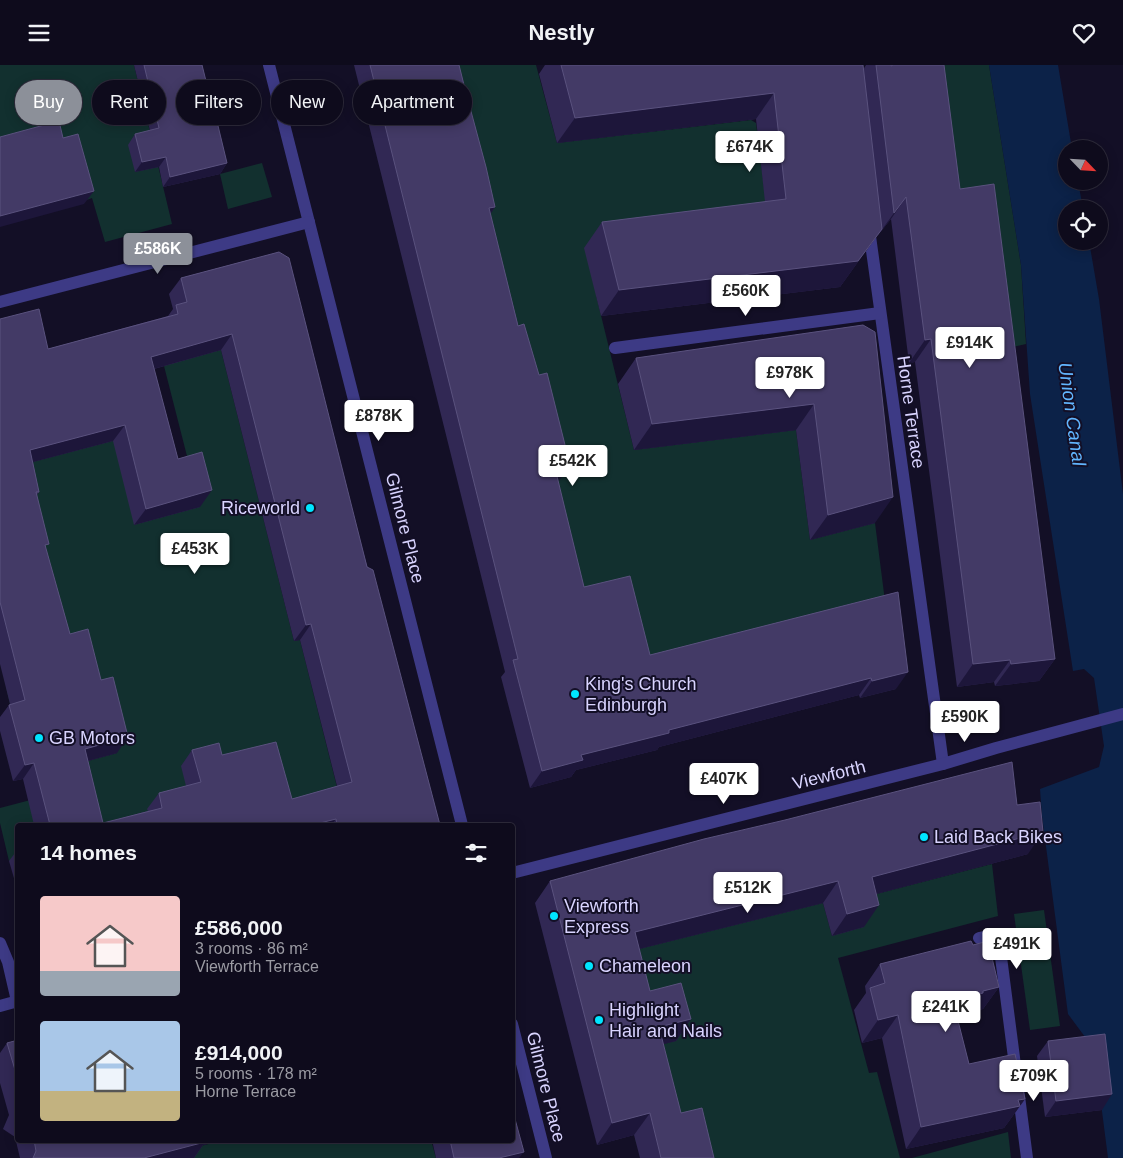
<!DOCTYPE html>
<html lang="en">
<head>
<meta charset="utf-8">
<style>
  body { margin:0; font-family:Helvetica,sans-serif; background:#171425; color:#f1f3f6; height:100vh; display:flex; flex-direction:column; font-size:19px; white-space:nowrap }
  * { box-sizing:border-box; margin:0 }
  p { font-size:16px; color:#9b9ba3 }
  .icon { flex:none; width:28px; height:28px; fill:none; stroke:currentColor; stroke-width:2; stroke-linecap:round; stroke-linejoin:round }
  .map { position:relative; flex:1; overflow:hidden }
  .side { position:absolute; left:15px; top:758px; width:500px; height:320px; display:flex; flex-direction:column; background:#0e0b1c; border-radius:5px; box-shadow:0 2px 12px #0003,0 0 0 1px #2e2b3b }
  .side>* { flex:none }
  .hud { position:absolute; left:15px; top:15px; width:500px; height:45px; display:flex; gap:10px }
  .needle { width:32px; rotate:115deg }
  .buttons { position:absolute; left:1058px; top:75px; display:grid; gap:10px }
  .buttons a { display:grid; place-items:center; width:50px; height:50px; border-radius:50%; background:#0e0b1c; box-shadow:0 2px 12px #0003,0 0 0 1px #2e2b3b; font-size:25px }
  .price { position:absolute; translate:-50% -42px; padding:0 11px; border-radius:5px; background:#fff; color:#222; font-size:16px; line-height:32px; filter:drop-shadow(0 1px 2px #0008) }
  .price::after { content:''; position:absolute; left:50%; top:30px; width:15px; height:11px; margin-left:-8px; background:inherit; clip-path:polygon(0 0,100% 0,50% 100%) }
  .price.on { background:#8c9099; color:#fff }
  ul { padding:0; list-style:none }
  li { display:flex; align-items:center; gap:15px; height:125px; padding:0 25px }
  li span { display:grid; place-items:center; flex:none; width:140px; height:100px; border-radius:5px; color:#555 }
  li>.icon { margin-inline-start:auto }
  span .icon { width:60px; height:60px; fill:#fffc; stroke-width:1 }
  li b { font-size:21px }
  h2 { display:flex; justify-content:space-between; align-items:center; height:60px; padding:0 25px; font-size:21px }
  .chip { padding:0 18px; border-radius:22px; background:#0e0b1c; box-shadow:0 2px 12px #0003,0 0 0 1px #2e2b3b; font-size:18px; line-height:45px }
  .chip.on { background:#8c9099; color:#fff }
  header { display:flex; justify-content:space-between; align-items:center; height:65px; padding:0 25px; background:#0e0b1c; font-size:22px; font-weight:800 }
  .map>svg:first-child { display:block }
  .green { fill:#12302f }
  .water { fill:#0c2248 }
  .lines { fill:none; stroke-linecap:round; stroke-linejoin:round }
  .minor { stroke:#3d3a85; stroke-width:12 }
  .wall { fill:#312854; fill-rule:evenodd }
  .shaded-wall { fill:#1d163a }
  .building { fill:#433a66; stroke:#5a527e; fill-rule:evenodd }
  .poi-dot { fill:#00e5ff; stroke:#130f26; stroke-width:2 }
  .labels { text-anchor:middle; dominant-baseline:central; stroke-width:4; stroke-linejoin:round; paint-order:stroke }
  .street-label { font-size:18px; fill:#d9d4ff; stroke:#130f26 }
  .poi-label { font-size:18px; fill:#d9d4ff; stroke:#130f26; text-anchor:start }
  .water-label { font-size:19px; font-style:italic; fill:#62b6ff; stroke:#130f26 }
</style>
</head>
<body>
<header><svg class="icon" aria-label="menu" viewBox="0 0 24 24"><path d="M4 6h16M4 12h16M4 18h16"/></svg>Nestly<svg class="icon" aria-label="heart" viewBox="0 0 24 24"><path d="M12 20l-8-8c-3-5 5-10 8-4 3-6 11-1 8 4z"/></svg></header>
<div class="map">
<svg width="1123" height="1093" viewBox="0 0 1123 1093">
  <rect width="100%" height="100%" fill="#130f26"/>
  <g class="green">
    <polygon points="0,0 134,0 172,159 105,177 92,133 84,136 0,101"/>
    <polygon points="443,0 536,0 557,78 751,55 756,58 768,155 596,230 634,385 796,365 810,475 875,458 886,544 638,607 572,539"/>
    <polygon points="926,0 989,0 1021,200 1026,279 996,286 944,146"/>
    <polygon points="262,98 272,132 228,144 220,109"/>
    <polygon points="219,277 294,576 300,575 340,734 317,740 189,734 151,760 18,760 17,794 9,796 0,758 0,743 61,727 55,705 117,688 13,652 6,622 58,586 0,344 106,350 200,442 164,301"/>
    <polygon points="992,799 998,851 838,893 869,1008 877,1007 900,1093 712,1093 687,1065 636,1078 635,1070 644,984 675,976 634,948 611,891 823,838 832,871 857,834"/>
    <polygon points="1044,845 1060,961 1030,965 1014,849"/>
    <polygon points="1008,1067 1011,1093 912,1093"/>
    <polygon points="224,1075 431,1075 436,1093 191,1093 189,1084"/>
  </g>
  <polygon class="water" points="989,0 1058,0 1072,84 1066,84 1066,116 1078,116 1083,144 1066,144 1066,176 1089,176 1099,234 1123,429 1123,1093 1108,1093 1094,984 1068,949 1042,751 1040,724 1099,702 1104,681 1094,613 1084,604 1073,606 1030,329 1021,200"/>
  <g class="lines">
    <g class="minor">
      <polyline points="269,0 462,760"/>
      <polyline points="869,164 943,699"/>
      <polyline points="0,237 309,157"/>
      <polyline points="615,283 880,248"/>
      <polyline points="512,808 943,699 996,683 1123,649"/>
      <polyline points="979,873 998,869 1027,1093"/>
      <polyline points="0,878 8,897 17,936"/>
      <polyline points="0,941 18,936"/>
      <polyline points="512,959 546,1093"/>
    </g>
  </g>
  <g class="wall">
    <polygon points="134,0 202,0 211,36 227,98 220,109 163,122 159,102 135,107 128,80 135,69 150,66"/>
    <polygon points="354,0 459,0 495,142 490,149 558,417 584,522 650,590 898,527 896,624 860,633 859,630 659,682 657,685 576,705 571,712 530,723 501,612 505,607"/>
    <polygon points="545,0 863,0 863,5 866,0 944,0 960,124 1055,594 1039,616 995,621 994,617 957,622 915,297 909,298 891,154 878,170 878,169 840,222 601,251 584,183 602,157 765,137 756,54 557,78 539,9"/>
    <path d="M279,187L440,760H34L23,714L13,716L0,666V652L9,640L10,639L0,599V254L48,284L168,251L173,244L169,229L181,213ZM221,285L294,576L300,575L337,721L292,734L222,690L192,685L181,701L186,721L159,728L147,744L148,746L103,758L88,696L117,688L70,569L46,484L37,430L39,427L33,397L113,376L134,460L200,442L178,394L154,304Z"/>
    <polygon points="863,260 875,458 810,475 796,365 634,385 618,319 636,293"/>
    <polygon points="1017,740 1028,789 876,829 864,862 832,871 823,838 639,884 650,926 691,954 676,976 663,979 681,1048 714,1093 640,1093 634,1070 597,1080 535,838 550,816"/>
    <polygon points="18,784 18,827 9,796"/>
    <polygon points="973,880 999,922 983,944 969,948 967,950 957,953 969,999 1025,1034 1004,1063 906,1084 882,973 862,978 854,945 866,928 865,921 880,899"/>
    <polygon points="18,975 18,1075 224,1075 203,1080 194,1093 20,1093 15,1072 3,1064 9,1050 0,1018 0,988 7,978"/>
    <polygon points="1048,976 1102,1045 1045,1052 1037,991"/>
    <polygon points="432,1075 512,1075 519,1093 436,1093"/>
  </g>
  <g class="shaded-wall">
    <polygon points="774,28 756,54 557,78 575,53"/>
    <polygon points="166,92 159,102 135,107 142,97"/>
    <polygon points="227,98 220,109 163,122 170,112"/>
    <polygon points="94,126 84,139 0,162 0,151"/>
    <polygon points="906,132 891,154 878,170 894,148"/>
    <polygon points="495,142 484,159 489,143"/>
    <polygon points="882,164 840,222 601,251 619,225"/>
    <polygon points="232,269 221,285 139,308 151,292"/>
    <polygon points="931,274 915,297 909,298 925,275"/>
    <polygon points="814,339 796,365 634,385 652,359"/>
    <polygon points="125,360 113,376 18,401 30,385"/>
    <polygon points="570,400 559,416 555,403"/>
    <polygon points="212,425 200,442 134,460 146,444"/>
    <polygon points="893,432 875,458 810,475 828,450"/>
    <polygon points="311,559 300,575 294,576 306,560"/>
    <polygon points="1055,594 1039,616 995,621 1011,599"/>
    <polygon points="1010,595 994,617 957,622 973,599"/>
    <polygon points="908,607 896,624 860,633 872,616"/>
    <polygon points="871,613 859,630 659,682 657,685 576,705 571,712 530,723 542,706 581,690 669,665"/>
    <polygon points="128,672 117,688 73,700 85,684"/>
    <polygon points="34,698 23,714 13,716 25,700"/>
    <polygon points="336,754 331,760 312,760"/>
    <polygon points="1043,767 1028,789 857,834 872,812"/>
    <polygon points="838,816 823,838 619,889 635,867"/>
    <polygon points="879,840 864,862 832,871 847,849"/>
    <polygon points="999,922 983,944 969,948 967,950 937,958 953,936 983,926"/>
    <polygon points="898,950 882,973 862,978 878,955"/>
    <polygon points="691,954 676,976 644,984 659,962"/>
    <polygon points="1112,1029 1102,1045 1045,1052 1056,1036"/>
    <polygon points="1025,1034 1004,1063 906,1084 921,1062 1018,1035"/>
    <polygon points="650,1048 634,1070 597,1080 612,1058"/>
    <polygon points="195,1075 224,1075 203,1080 194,1093 144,1093"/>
    <polygon points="524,1087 519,1093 499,1093"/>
  </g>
  <g class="building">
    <polygon points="144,0 202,0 211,36 212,36 227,98 170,112 166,92 142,97 135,69 159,63"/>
    <polygon points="370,0 459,0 465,24 486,102 495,142 489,143 518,261 524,259 539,310 547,308 570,400 555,403 584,522 630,511 650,590 898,527 908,607 872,616 871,613 669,665 669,668 581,690 583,695 542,706 513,595 518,594"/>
    <polygon points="561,0 863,0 882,164 858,196 619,225 602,157 786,134 774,28 575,53"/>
    <polygon points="876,0 890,0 892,1 892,0 944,0 960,124 994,119 1055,594 1011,599 1010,595 973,599 931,274 925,275 906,132 894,148"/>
    <polygon points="59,56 63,73 78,69 94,126 0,151 0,72"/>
    <path d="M279,187L289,193L367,502L373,505L440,760H337L336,754L312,760H50L34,698L25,700L9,640L25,635L0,537V254L39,244L48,284L178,249L176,240L187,237L181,213ZM232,269L306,560L311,559L352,717L292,734L276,677L222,690L219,678L192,685L201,717L159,728L162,743L103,758L85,684L128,672L113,612L101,615L88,564L70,569L45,480L49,479L36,427H39L30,385L125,360L146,444L212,425L202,387L178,394L151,292Z"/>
    <polygon points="863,260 875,267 893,432 828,450 814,339 652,359 636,293"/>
    <polygon points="1012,697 1017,740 1040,737 1043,767 872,812 879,840 847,849 838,816 635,867 650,926 681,918 691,954 659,962 681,1048 702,1043 714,1093 661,1093 650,1048 612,1058 550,816 704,774 785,755"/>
    <polygon points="971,876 973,880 988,876 999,922 983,926 983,928 953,936 969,999 1015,989 1025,1034 1018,1035 1020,1041 921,1062 898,950 878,955 870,923 885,918 880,899"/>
    <polygon points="1105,969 1112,1029 1056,1036 1048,976"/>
    <polygon points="18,975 18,1015 7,978"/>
    <polygon points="512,1043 524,1087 499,1093 454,1093 450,1075 512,1075"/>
    <polygon points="34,1075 205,1075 205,1077 144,1093 33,1093 36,1086"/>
  </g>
  <g class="poi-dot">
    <circle cx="310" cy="443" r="5"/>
    <circle cx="575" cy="629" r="5"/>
    <circle cx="39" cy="673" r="5"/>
    <circle cx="924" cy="772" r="5"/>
    <circle cx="554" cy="851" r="5"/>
    <circle cx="589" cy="901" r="5"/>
    <circle cx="599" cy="955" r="5"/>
  </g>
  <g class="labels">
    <g class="street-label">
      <text transform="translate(911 347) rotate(82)">Horne Terrace</text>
      <text transform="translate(405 463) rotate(76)">Gilmore Place</text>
      <text transform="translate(829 710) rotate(-14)">Viewforth</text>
      <text transform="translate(546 1022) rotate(76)">Gilmore Place</text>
    </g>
    <g class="poi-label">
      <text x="300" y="443" text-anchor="end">Riceworld</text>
      <text x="585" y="619">King's Church<tspan x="585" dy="21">Edinburgh</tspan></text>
      <text x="49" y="673">GB Motors</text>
      <text x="934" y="772">Laid Back Bikes</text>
      <text x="564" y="841">Viewforth<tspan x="564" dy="21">Express</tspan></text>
      <text x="599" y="901">Chameleon</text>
      <text x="609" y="945">Highlight<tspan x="609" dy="21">Hair and Nails</tspan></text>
    </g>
    <g class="water-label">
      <text transform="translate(1072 349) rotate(82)">Union Canal</text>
    </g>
  </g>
</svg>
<div class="buttons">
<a><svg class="needle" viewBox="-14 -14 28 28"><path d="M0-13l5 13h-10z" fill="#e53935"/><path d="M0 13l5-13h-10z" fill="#9b9ba3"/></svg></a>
<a><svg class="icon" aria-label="locate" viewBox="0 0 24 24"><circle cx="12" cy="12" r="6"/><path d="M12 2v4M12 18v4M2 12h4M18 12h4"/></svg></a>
</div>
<b class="price" style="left:750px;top:108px">£674K</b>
<b class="price on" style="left:158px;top:210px">£586K</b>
<b class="price" style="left:746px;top:252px">£560K</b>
<b class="price" style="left:970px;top:304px">£914K</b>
<b class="price" style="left:790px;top:334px">£978K</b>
<b class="price" style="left:379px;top:377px">£878K</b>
<b class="price" style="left:573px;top:422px">£542K</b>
<b class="price" style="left:195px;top:510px">£453K</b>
<b class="price" style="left:965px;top:678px">£590K</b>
<b class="price" style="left:724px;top:740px">£407K</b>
<b class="price" style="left:748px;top:849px">£512K</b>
<b class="price" style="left:1017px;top:905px">£491K</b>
<b class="price" style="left:946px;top:968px">£241K</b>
<b class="price" style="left:1034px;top:1037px">£709K</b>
<div class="hud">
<a class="chip on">Buy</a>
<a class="chip">Rent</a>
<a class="chip">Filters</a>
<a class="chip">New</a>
<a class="chip">Apartment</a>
</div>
<section class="side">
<h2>14 homes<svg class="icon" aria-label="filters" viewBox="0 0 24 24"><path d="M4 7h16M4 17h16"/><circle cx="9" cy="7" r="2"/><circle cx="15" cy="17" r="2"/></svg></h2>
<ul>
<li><span style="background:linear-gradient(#f6c9c9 75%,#9aa5b1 0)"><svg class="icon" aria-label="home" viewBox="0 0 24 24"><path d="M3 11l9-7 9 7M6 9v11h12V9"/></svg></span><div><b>£586,000</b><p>3 rooms · 86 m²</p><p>Viewforth Terrace</p></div></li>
<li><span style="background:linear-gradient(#a9c7e8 70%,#c2b280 0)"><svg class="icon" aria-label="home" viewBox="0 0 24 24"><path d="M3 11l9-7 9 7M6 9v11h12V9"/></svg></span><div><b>£914,000</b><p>5 rooms · 178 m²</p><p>Horne Terrace</p></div></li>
</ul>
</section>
</div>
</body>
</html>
